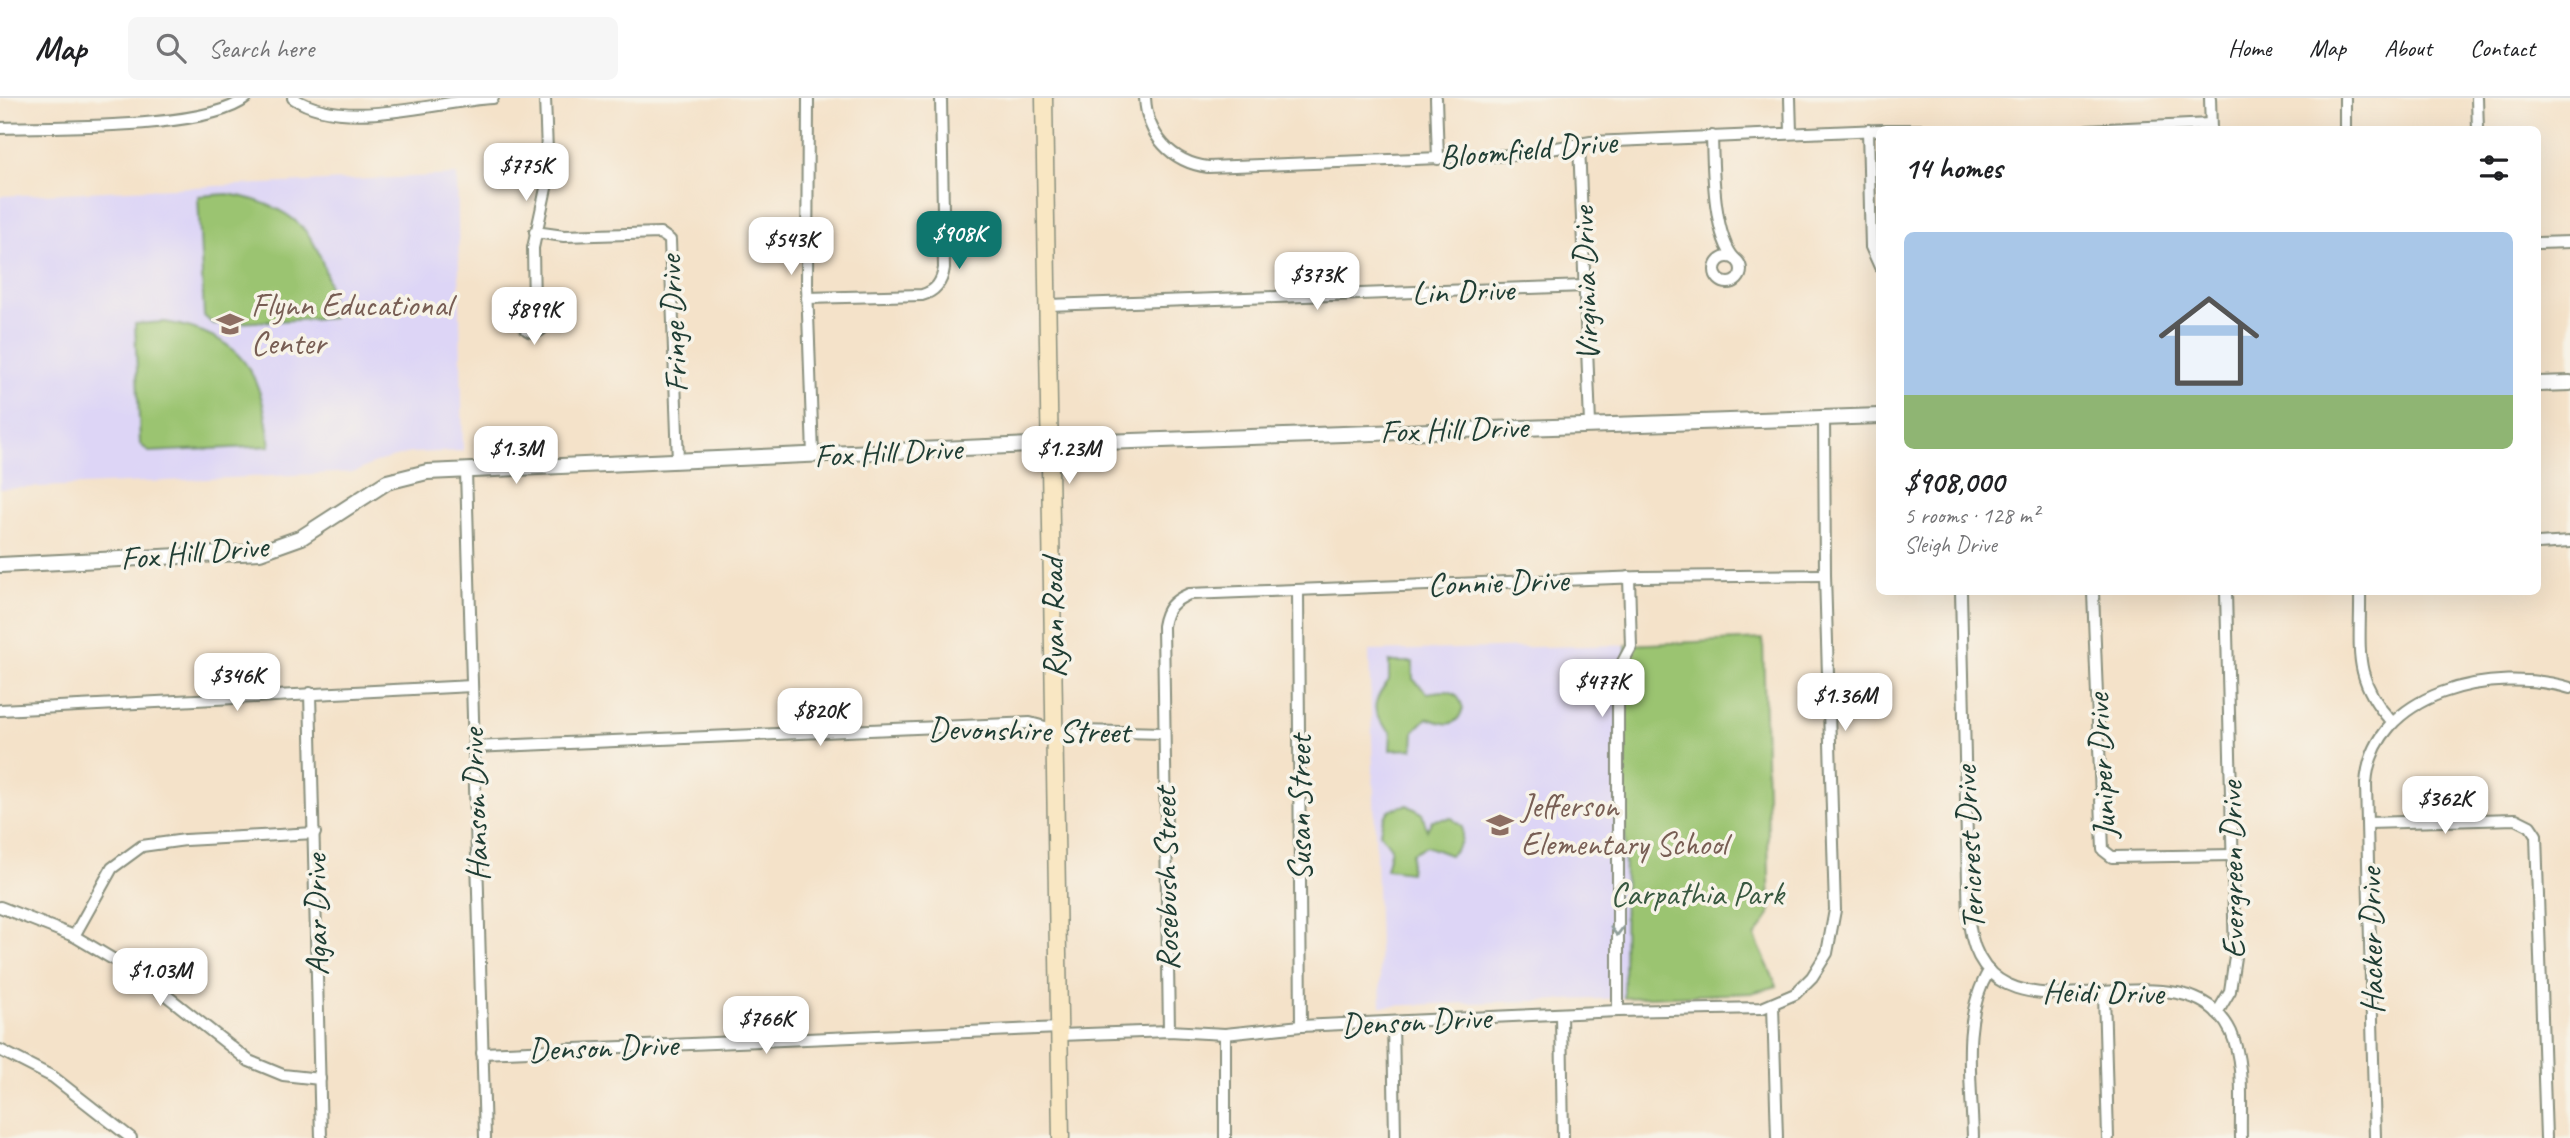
<!DOCTYPE html>
<html lang="en">
<head>
<meta charset="utf-8">
<style>
  body { margin:0; font-family:Caveat,sans-serif; background:#f6f6f6; color:#202124; height:100vh; display:flex; flex-direction:column; font-size:26px; white-space:nowrap }
  * { box-sizing:border-box; margin:0 }
  p { font-size:23px; color:#757577 }
  .icon { flex:none; width:38px; height:38px; fill:none; stroke:currentColor; stroke-width:2; stroke-linecap:round; stroke-linejoin:round }
  .map { position:relative; flex:1; overflow:hidden }
  .panel { position:absolute; left:1876px; top:28px; width:665px; height:469px; display:flex; flex-direction:column; background:#fff; border-radius:10px; box-shadow:0 7px 28px #0002 }
  .panel>* { flex:none }
  .price { position:absolute; translate:-50% -60px; padding:0 16px; border-radius:14px; background:#fff; color:#222; font-size:23px; line-height:46px; filter:drop-shadow(0 2px 4px #0008) }
  .price::after { content:''; position:absolute; left:50%; top:42px; width:21px; height:16px; margin-left:-10px; background:inherit; clip-path:polygon(0 0,100% 0,50% 100%) }
  .price.selected { background:#0f766e; color:#fff }
  ul { padding:0; list-style:none }
  li { display:grid; align-content:center; gap:14px; height:371px; padding:0 28px }
  li span { display:grid; place-items:center; height:217px; border-radius:10px; color:#555 }
  li>.icon { margin-inline-start:auto }
  span .icon { width:126px; height:126px; fill:#fffc; stroke-width:1 }
  li b { font-size:30px }
  h2 { display:flex; justify-content:space-between; align-items:center; height:84px; padding:0 28px; font-size:30px }
  header { display:flex; align-items:center; gap:42px; box-sizing:border-box; height:98px; padding:0 35px; background:#fff; border-bottom:2px solid #e0e0e0 }
  header strong { font-size:33px }
  nav { display:flex; gap:38px; margin-inline-start:auto; font-size:24px }
  .search { width:490px; height:63px; background:#f6f6f6; display:flex; align-items:center; gap:18px; box-sizing:border-box; padding:0 24px; border-radius:10px; color:#757577; font-size:26px }
  .map>svg:first-child { display:block }
  .built { fill:#ddd5f6 }
  .green { fill:#9bc471; stroke:#5d8052; stroke-width:2 }
  .lines { fill:none; stroke-linecap:round; stroke-linejoin:round }
  .minor-casing { stroke:#8a907e; stroke-width:14 }
  .tertiary-casing { stroke:#8a907e; stroke-width:18 }
  .secondary-casing { stroke:#8a907e; stroke-width:19 }
  .minor { stroke:#fff; stroke-width:10 }
  .tertiary { stroke:#fff; stroke-width:14 }
  .secondary { stroke:#f9e7c3; stroke-width:16 }
  .oneway { stroke:#8f9e9a }
  .labels { text-anchor:middle; dominant-baseline:central; stroke-width:7; stroke-linejoin:round; paint-order:stroke }
  .street-label { font-size:33px; fill:#1f3d34; stroke:#f7f3e8 }
  .education-label { font-size:33px; fill:#785e54; stroke:#f7f3e8; text-anchor:start }
  .park-label { font-size:33px; fill:#385840; stroke:#f7f3e8 }
</style>
</head>
<body>
<header>
<strong>Map</strong>
<div class="search"><svg class="icon" aria-label="search" viewBox="0 0 24 24"><circle cx="10" cy="10" r="6"/><path d="M15 15l6 6"/></svg>Search here</div>
<nav><a>Home</a><a>Map</a><a>About</a><a>Contact</a></nav>
</header>
<div class="map">
<svg width="2570" height="1040" viewBox="0 0 2570 1040">
  <rect width="100%" height="100%" fill="#f7f3e8"/>
  <filter id="ink" filterUnits="userSpaceOnUse"><feTurbulence type="fractalNoise" baseFrequency=".0143" numOctaves="2"/><feDisplacementMap in="SourceGraphic" scale="14" xChannelSelector="R" yChannelSelector="G"/><feConvolveMatrix kernelMatrix="1 2 1 2 8 2 1 2 1" color-interpolation-filters="sRGB"/></filter>
  <filter id="wash" filterUnits="userSpaceOnUse"><feTurbulence type="fractalNoise" baseFrequency=".00686" numOctaves="4" result="noise"/><feDisplacementMap in="SourceGraphic" scale="28" xChannelSelector="R" yChannelSelector="G"/><feGaussianBlur stdDeviation="1.57" result="paint"/><feColorMatrix in="noise" values="0 0 0 0 0 0 0 0 0 0 0 0 0 0 0 0 0 1.4 0 .05"/><feComposite in="paint" operator="in"/></filter>
  <g filter="url(#wash)">
    <rect width="100%" height="100%" fill="#f4e2c9"/>
    <g class="built">
      <polygon points="457,77 463,353 410,355 376,364 356,374 0,391 0,98"/>
      <polygon points="1626,547 1624,900 1381,908 1369,553"/>
    </g>
    <g class="green">
      <path d="M228,96C306,109 326,146 333,220L213,226L204,218L198,98Z"/>
      <path d="M165,224C242,237 262,273 270,348L149,354L140,346L135,226Z"/>
      <polygon points="1763,541 1770,817 1755,839 1777,888 1751,895 1624,900 1626,547"/>
      <path d="M1389,564H1413V581L1427,595C1445,592 1457,589 1463,610C1457,632 1443,626 1427,620L1414,633L1413,651L1390,652L1391,634C1369,614 1372,604 1389,582Z"/>
      <path d="M1407,707L1422,715L1427,732L1432,722L1452,720L1462,729C1463,743 1460,749 1450,757L1426,748L1412,755L1410,774L1386,771L1391,750L1380,735C1382,716 1389,710 1407,707Z"/>
    </g>
  </g>
  <g filter="url(#ink)">
    <g class="lines">
      <defs>
        <g id="minor">
          <path d="M293,0C345,34 435,3 493,0"/>
          <polyline points="808,0 807,188 813,357"/>
          <path d="M1145,0C1147,37 1171,64 1208,69L1516,57L1591,44L1880,32"/>
          <polyline points="1436,0 1438,61"/>
          <polyline points="1790,0 1791,35"/>
          <polyline points="2210,0 2211,32"/>
          <polyline points="2345,0 2345,32"/>
          <polyline points="2477,0 2478,32"/>
          <path d="M0,30C56,28 207,32 246,0"/>
          <polyline points="1868,32 1871,149 1880,169"/>
          <polyline points="1882,32 1924,32"/>
          <polyline points="2087,32 2210,26"/>
          <path d="M1712,38C1713,70 1713,138 1735,161"/>
          <polyline points="1579,45 1590,326"/>
          <polyline points="535,134 564,138 660,135 670,142 678,363"/>
          <polyline points="2538,145 2570,144"/>
          <circle cx="1728" cy="172" r="13"/>
          <path d="M807,200L922,197C936,193 942,184 944,170L941,0"/>
          <polyline points="1048,207 1585,188"/>
          <polyline points="534,209 533,150 548,81 545,0"/>
          <circle cx="534" cy="222" r="12"/>
          <polyline points="466,373 485,1040"/>
          <polyline points="2538,446 2570,444"/>
          <polyline points="1298,492 1301,928"/>
          <path d="M1961,494L1969,825C1988,968 2182,832 2231,934C2245,966 2240,1006 2241,1040"/>
          <polyline points="2093,494 2103,752 2112,759 2233,757"/>
          <path d="M2360,494C2361,549 2351,579 2391,623"/>
          <polyline points="310,595 321,1040"/>
          <polyline points="0,612 472,588"/>
          <polyline points="474,649 1030,625 1075,637 1080,633 1164,635"/>
          <polyline points="2368,725 2516,721 2530,728 2536,737 2546,1040"/>
          <polyline points="0,809 74,838 143,879 249,963 283,977 320,981"/>
          <polyline points="74,838 112,770 142,748 185,742 315,735"/>
          <polyline points="2104,895 2108,1040"/>
          <polyline points="1773,907 1777,1040"/>
          <polyline points="1618,913 1618,573 1631,549 1629,479"/>
          <polyline points="2217,915 2230,893 2235,859 2226,494"/>
          <polyline points="1561,916 1563,1040"/>
          <polyline points="1393,924 1395,1040"/>
          <path d="M1169,933L1163,528C1166,510 1173,503 1189,496L1641,479L1825,477"/>
          <polyline points="1225,936 1225,1040"/>
          <polyline points="1060,937 1169,933 1225,936 1301,928 1618,913 1762,910 1795,896 1812,879 1827,855 1835,812 1825,477 1824,318"/>
          <polyline points="0,952 53,979 131,1040"/>
          <polyline points="482,955 1060,930"/>
          <path d="M1973,1040C1972,987 1960,920 1989,873"/>
          <path d="M2375,1040L2366,686C2372,592 2495,568 2570,590"/>
        </g>
        <g id="tertiary">
          <polyline points="2538,286 2570,285"/>
          <polyline points="0,467 260,454 302,439 387,384 427,374 1074,345 1880,318"/>
        </g>
        <polyline id="secondary" points="1044,0 1061,1040"/>
      </defs>
      <use href="#minor" class="minor-casing"/>
      <use href="#tertiary" class="tertiary-casing"/>
      <use href="#secondary" class="secondary-casing"/>
      <use href="#minor" class="minor"/>
      <use href="#tertiary" class="tertiary"/>
      <use href="#secondary" class="secondary"/>
    </g>
    <defs><path id="oneway-chevron" d="M-2-3.5L2.5 0L-2 3.5" fill="none" stroke-width="1.6" stroke-linecap="round" stroke-linejoin="round" transform="scale(1.75)"/></defs>
    <use class="oneway" href="#oneway-chevron" transform="translate(1617 833) rotate(89)"/>
  </g>
  <defs>
    <symbol id="school-bare" viewBox="-9 -9 18 18"><path d="M0-5L7-2L0 1L-7-2ZM-4 1L0 2.5L4 1V4Q0 6-4 4Z" fill="#8d6e63" stroke="#f7f3e8" stroke-width="2.5" paint-order="stroke"/></symbol>
  </defs>
  <g fill-rule="evenodd">
    <use href="#school-bare" x="211" y="207" width="38" height="38"/>
    <use href="#school-bare" x="1481" y="708" width="38" height="38"/>
  </g>
  <g class="labels">
    <g class="street-label">
      <text transform="translate(1528 51) rotate(-5)">Bloomfield Drive</text>
      <text transform="translate(1585 186) rotate(-92)">Virginia Drive</text>
      <text transform="translate(1463 193) rotate(-2)">Lin Drive</text>
      <text transform="translate(673 226) rotate(-93)">Fringe Drive</text>
      <text transform="translate(1454 331) rotate(-2)">Fox Hill Drive</text>
      <text transform="translate(888 354) rotate(-3)">Fox Hill Drive</text>
      <text transform="translate(194 454) rotate(-5)">Fox Hill Drive</text>
      <text transform="translate(1498 484) rotate(-2)">Connie Drive</text>
      <text transform="translate(1053 520) rotate(-91)">Ryan Road</text>
      <text transform="translate(1029 632) rotate(1)">Devonshire Street</text>
      <text transform="translate(2101 668) rotate(-93)">Juniper Drive</text>
      <text transform="translate(475 707) rotate(-92)">Hanson Drive</text>
      <text transform="translate(1300 710) rotate(-90)">Susan Street</text>
      <text transform="translate(1969 750) rotate(-93)">Tericrest Drive</text>
      <text transform="translate(2232 772) rotate(-91)">Evergreen Drive</text>
      <text transform="translate(1166 781) rotate(-91)">Rosebush Street</text>
      <text transform="translate(316 817) rotate(-91)">Agar Drive</text>
      <text transform="translate(2371 843) rotate(-91)">Hacker Drive</text>
      <text transform="translate(2103 894) rotate(1)">Heidi Drive</text>
      <text transform="translate(1416 923) rotate(-3)">Denson Drive</text>
      <text transform="translate(603 949) rotate(-2)">Denson Drive</text>
    </g>
    <g class="education-label">
      <text x="251" y="207">Flynn Educational<tspan x="251" dy="38">Center</tspan></text>
      <text x="1521" y="708">Jefferson<tspan x="1521" dy="38">Elementary School</tspan></text>
    </g>
    <g class="park-label">
      <text x="1697" y="796">Carpathia Park</text>
    </g>
  </g>
</svg>
<b class="price" style="left:526px;top:105px">$775K</b>
<b class="price selected" style="left:959px;top:173px">$908K</b>
<b class="price" style="left:791px;top:179px">$543K</b>
<b class="price" style="left:1317px;top:214px">$373K</b>
<b class="price" style="left:534px;top:249px">$899K</b>
<b class="price" style="left:516px;top:388px">$1.3M</b>
<b class="price" style="left:1069px;top:388px">$1.23M</b>
<b class="price" style="left:237px;top:615px">$346K</b>
<b class="price" style="left:1602px;top:621px">$477K</b>
<b class="price" style="left:1845px;top:635px">$1.36M</b>
<b class="price" style="left:820px;top:650px">$820K</b>
<b class="price" style="left:2445px;top:738px">$362K</b>
<b class="price" style="left:160px;top:910px">$1.03M</b>
<b class="price" style="left:766px;top:958px">$766K</b>
<section class="panel">
<h2>14 homes<svg class="icon" aria-label="filters" viewBox="0 0 24 24"><path d="M4 7h16M4 17h16"/><circle cx="9" cy="7" r="2"/><circle cx="15" cy="17" r="2"/></svg></h2>
<ul>
<li><span style="background:linear-gradient(#a9c7e8 75%,#8fb573 0)"><svg class="icon" aria-label="home" viewBox="0 0 24 24"><path d="M3 11l9-7 9 7M6 9v11h12V9"/></svg></span><div><b>$908,000</b><p>5 rooms · 128 m²</p><p>Sleigh Drive</p></div></li>
</ul>
</section>
</div>
</body>
</html>
